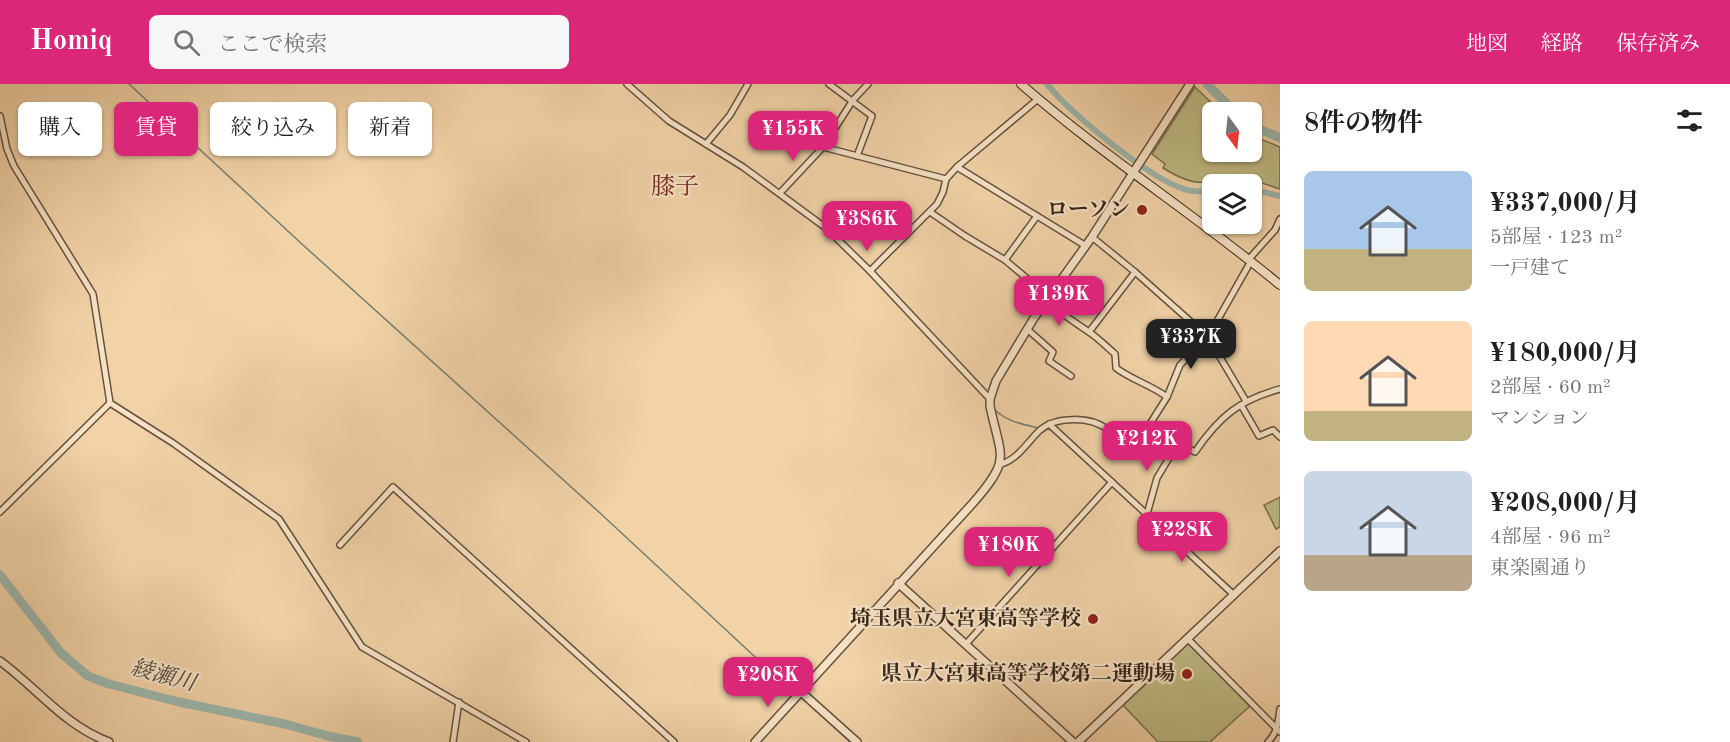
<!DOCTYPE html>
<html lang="ja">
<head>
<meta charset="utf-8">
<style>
  body { margin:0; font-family:"Old Standard TT","Noto Serif JP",serif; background:#f6f6f6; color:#202124; height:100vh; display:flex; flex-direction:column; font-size:22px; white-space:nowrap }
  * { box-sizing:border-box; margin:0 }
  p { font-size:20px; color:#757577 }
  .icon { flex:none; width:33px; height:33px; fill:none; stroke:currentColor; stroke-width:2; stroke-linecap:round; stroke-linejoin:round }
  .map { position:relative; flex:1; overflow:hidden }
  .details { display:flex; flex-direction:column; background:#fff; width:450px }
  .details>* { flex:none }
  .top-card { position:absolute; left:18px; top:18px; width:570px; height:54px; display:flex; gap:12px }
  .needle { width:39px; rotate:165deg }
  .fabs { position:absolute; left:1202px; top:18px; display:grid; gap:12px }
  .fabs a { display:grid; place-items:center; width:60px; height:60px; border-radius:9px; background:#fff; box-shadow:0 2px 4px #0004; font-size:30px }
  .price { position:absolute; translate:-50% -51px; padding:0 14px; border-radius:12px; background:#db2777; color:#fff; font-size:20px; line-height:39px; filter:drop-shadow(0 2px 3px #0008) }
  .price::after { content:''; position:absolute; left:50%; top:36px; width:18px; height:14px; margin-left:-9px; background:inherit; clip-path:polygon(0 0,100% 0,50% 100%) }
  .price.active { background:#222; color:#fff }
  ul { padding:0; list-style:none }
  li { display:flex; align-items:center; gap:18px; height:150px; padding:0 24px }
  li span { display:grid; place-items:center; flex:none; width:168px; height:120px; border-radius:9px; color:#555 }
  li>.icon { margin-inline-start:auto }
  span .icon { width:72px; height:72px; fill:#fffc; stroke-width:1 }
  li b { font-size:26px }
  h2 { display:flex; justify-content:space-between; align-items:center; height:72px; padding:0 24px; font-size:26px }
  .pill { padding:0 21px; border-radius:9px; background:#fff; box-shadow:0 2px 4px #0004; font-size:21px; line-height:54px }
  .pill.active { background:#db2777; color:#fff }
  header { display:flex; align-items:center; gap:36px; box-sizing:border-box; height:84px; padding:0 30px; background:#db2777; color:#fff }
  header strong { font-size:28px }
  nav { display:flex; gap:33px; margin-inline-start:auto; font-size:21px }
  .search { width:420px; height:54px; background:#f6f6f6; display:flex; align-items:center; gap:15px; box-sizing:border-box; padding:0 21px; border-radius:9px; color:#757577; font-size:22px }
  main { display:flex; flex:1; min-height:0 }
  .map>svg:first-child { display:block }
  .green { fill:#bfbb84; stroke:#7a714f; stroke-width:1.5 }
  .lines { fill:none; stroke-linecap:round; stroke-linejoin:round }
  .stream { stroke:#737d72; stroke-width:1.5 }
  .canal { stroke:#9cb7ad; stroke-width:6 }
  .river { stroke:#9cb7ad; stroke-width:9 }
  .minor-casing { stroke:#64523e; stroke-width:8 }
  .tertiary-casing { stroke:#64523e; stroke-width:10 }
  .secondary-casing { stroke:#35271a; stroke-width:10 }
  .minor { stroke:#f7e2c6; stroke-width:5 }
  .tertiary { stroke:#f7e2c6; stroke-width:7 }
  .secondary { stroke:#f7e2c6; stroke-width:8 }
  .poi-dot { fill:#8f2418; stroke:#f7e2c6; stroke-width:2 }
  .labels { text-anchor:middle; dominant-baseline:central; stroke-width:4.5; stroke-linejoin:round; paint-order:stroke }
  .poi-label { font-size:21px; font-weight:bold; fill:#35271a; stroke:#f7e2c6; text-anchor:end }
  .water-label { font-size:22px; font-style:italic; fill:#4f4b3f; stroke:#f7e2c6 }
  .quarter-label { font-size:24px; fill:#7a1f14; stroke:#f7e2c6 }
</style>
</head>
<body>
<header>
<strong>Homiq</strong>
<div class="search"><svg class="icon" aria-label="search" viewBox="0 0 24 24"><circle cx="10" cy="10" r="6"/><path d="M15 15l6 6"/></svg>ここで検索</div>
<nav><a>地図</a><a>経路</a><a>保存済み</a></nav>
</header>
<main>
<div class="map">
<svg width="1280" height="658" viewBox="0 0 1280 658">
  <rect width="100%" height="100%" fill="#f2d3a8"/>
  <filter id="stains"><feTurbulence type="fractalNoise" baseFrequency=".00333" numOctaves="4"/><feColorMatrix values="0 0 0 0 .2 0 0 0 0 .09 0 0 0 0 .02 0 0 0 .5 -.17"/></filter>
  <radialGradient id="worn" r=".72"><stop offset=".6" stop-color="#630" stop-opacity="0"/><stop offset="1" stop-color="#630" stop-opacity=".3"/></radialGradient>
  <g class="green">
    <path d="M1195,3L1221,28H1212V68H1251V51L1280,63V105C1268,101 1256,96 1244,96C1206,97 1198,106 1163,84L1165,80L1152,70Z"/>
    <polygon points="1280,413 1280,443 1276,445 1264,421"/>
    <polygon points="1188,559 1250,622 1210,658 1158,658 1123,621"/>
  </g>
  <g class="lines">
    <g class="stream">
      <polyline points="129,0 303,161 600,429 753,571 797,609"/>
      <path d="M995,326C1008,338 1022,340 1039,344"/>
      <polyline points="1046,345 1051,346 1108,398"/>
      <polyline points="800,612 850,658"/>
    </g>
    <g class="canal">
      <path d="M1047,0C1070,29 1149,94 1184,105C1193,108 1202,108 1212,107"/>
      <polyline points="1251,105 1280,112"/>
    </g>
    <g class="river">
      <polyline points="1207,0 1235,28"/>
      <polyline points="1251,41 1280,54"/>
      <polyline points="0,491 61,569 88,592 109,600 179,618 285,640 328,652 358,658"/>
    </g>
    <defs>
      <g id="minor">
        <polyline points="627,0 669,37 743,83 826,144 870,187 990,315"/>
        <polyline points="829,0 872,32 857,72"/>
        <polyline points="0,32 7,65 14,82 93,210 110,319 173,359 279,435 362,563 526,658"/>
        <polyline points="706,60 730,31 748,0"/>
        <polyline points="823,63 946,95"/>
        <polyline points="957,83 1086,162"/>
        <polyline points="780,109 823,63 853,16 868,0"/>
        <polyline points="930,128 965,152 1005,176 1049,213"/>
        <polyline points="1092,153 1135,188 1208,253 1246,317"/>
        <polyline points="1249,175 1275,146 1280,135"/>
        <polyline points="1005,176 1037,132"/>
        <polyline points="870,187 937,120 943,108 946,95 957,83 1038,15"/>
        <path d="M1048,214C1060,230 1073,237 1089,248C1098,254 1107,263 1115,270L1116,284C1132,296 1151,301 1167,313"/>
        <polyline points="1027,245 1053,268 1049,277 1071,292"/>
        <polyline points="1089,248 1135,188"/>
        <polyline points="1241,321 1259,352 1273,346 1280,353"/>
        <polyline points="1049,340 1233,510"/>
        <path d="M1150,340L1178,359L1195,368C1219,333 1239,316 1280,305"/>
        <path d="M1001,380C1018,375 1026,360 1039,347C1055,332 1091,332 1108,346C1113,350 1117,355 1121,360L1150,340L1167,313L1180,281L1208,253L1251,177"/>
        <polyline points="0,428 110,319"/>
        <polyline points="1147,430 1157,394 1178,359"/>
        <polyline points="340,461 393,403 674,658"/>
        <polyline points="1187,554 1280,648"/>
        <polyline points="966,560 1112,398"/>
        <polyline points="453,658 459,618"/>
        <path d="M1268,658C1278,648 1278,638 1280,625"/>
      </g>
      <g id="tertiary">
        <polyline points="898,499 1073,658"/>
        <path d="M0,577C37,604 65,642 109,658"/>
        <polyline points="800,607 857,658"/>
        <path d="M755,658L973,419C1012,374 1001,375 990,322V315L996,297L1034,234L1092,153L1190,0"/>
        <polyline points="1078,658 1280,467"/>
      </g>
      <path id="secondary" d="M1021,0C1103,72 1196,131 1280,201"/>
    </defs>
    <use href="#minor" class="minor-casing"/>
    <use href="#tertiary" class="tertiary-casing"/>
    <use href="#secondary" class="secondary-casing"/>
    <use href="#minor" class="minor"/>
    <use href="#tertiary" class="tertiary"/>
    <use href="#secondary" class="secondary"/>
  </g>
  <g class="poi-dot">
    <circle cx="1142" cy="126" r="6"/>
    <circle cx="1093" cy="535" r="6"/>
    <circle cx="1187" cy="590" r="6"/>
  </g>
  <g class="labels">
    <g class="poi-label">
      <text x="1130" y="126">ローソン</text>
      <text x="1081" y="535">埼玉県立大宮東高等学校</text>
      <text x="1175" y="590">県立大宮東高等学校第二運動場</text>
    </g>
    <g class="water-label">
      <text transform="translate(163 592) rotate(15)">綾瀬川</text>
    </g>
    <g class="quarter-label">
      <text x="675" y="104">膝子</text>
    </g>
  </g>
  <rect width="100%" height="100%" filter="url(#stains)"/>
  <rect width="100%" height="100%" fill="url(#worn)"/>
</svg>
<div class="fabs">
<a><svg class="needle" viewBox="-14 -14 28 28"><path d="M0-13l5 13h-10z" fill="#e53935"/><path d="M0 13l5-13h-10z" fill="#757577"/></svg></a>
<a><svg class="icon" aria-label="layers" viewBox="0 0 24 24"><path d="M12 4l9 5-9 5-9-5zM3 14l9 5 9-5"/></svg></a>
</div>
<b class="price" style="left:793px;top:78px">¥155K</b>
<b class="price" style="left:867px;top:168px">¥386K</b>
<b class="price" style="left:1059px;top:243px">¥139K</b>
<b class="price active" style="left:1191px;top:286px">¥337K</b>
<b class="price" style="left:1147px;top:388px">¥212K</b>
<b class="price" style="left:1182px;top:479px">¥228K</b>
<b class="price" style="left:1009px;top:494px">¥180K</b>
<b class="price" style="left:768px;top:624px">¥208K</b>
<div class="top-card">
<a class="pill">購入</a>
<a class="pill active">賃貸</a>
<a class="pill">絞り込み</a>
<a class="pill">新着</a>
</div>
</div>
<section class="details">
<h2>8件の物件<svg class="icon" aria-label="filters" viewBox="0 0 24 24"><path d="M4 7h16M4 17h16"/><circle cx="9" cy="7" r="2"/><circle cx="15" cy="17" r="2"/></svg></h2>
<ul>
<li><span style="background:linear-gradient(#a9c7e8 65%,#c2b280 0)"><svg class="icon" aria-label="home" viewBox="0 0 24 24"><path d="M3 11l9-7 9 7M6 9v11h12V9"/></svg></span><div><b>¥337,000/月</b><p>5部屋 · 123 m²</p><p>一戸建て</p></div></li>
<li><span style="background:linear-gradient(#ffd9b3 75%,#c2b280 0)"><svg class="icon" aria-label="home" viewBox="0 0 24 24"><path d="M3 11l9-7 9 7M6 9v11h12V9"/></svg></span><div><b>¥180,000/月</b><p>2部屋 · 60 m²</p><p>マンション</p></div></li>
<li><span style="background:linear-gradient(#c9d6e8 70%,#b9a48a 0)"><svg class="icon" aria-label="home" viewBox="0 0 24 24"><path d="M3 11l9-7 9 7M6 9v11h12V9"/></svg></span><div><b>¥208,000/月</b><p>4部屋 · 96 m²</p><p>東楽園通り</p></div></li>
</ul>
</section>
</main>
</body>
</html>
